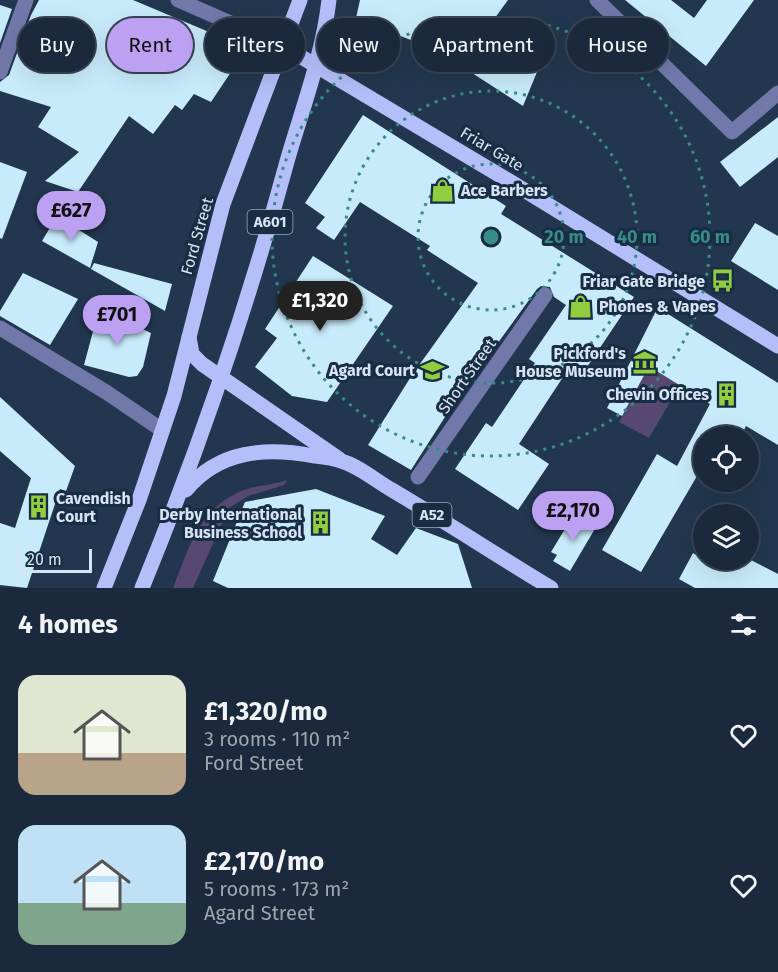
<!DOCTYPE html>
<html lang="en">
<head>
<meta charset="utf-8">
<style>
  body { margin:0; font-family:"Fira Sans",sans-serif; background:#273546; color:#f1f3f6; height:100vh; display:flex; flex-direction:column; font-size:22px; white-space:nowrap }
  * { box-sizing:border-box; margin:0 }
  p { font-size:20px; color:#9fa6af }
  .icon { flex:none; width:33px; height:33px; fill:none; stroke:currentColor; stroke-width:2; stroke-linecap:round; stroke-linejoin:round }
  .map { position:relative; height:588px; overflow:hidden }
  .sheet { display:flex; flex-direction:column; background:#1a293b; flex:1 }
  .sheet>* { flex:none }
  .banner { position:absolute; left:18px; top:18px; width:742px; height:54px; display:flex; gap:12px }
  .controls { position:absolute; left:693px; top:426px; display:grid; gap:12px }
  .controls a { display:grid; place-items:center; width:66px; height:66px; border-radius:50%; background:#1a293b; box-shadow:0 6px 24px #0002,0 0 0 2px #384555; font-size:30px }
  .scale { position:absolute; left:18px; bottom:15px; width:74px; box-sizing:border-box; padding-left:6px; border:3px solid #d6e3f2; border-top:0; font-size:16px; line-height:21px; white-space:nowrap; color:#d6e3f2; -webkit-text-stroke:4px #182d44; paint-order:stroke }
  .price { position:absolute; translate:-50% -51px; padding:0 14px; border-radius:21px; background:#bca0f2; color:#111; font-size:20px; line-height:39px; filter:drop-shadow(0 2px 3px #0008) }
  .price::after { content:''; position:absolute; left:50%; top:36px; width:18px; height:14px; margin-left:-9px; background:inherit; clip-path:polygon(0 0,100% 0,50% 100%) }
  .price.on { background:#222; color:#fff }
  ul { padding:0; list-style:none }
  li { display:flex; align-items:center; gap:18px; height:150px; padding:0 18px }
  li span { display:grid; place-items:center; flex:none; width:168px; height:120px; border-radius:18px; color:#555 }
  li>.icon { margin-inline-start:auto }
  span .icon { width:72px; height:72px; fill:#fffc; stroke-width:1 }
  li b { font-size:26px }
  h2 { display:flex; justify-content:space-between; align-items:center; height:72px; padding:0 18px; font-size:26px }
  .chip { padding:0 21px; border-radius:27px; background:#1a293b; box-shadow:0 6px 24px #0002,0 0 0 2px #384555; font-size:21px; line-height:54px }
  .chip.on { background:#bca0f2; color:#111 }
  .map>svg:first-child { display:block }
  .green { fill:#564870 }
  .building { fill:#c8ebfb }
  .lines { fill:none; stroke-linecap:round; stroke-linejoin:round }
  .minor { stroke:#7079a9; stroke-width:15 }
  .major { stroke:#b4bffa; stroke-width:15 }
  .ring { fill:none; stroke:#378c88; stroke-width:3; stroke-dasharray:3 6 }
  .labels { text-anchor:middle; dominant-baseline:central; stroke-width:6; stroke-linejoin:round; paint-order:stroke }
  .shield { fill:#182d44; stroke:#9dacbe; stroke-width:1.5 }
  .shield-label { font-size:15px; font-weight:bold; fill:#d6e3f2 }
  .street-label { font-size:16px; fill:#d6e3f2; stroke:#182d44 }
  .poi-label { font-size:16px; font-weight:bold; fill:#d6e3f2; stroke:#182d44; text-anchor:end }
  .centre { fill:#378c88; stroke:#182d44; stroke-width:3 }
  .ring-label { font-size:18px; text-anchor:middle; font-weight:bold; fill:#378c88; stroke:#182d44; stroke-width:6; stroke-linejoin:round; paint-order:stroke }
</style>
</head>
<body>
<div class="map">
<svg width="778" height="588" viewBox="0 0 778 588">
  <rect width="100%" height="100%" fill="#22374f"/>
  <g class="green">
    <polygon points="660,361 685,376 649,438 619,422 647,370 654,373"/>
    <path d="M287,480L284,485L248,496L229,508L193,588H173C188,551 197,512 237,493C252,485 271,486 287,480Z"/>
  </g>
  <g class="building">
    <polygon points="39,0 133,0 247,48 211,102 194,94 182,110 175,105 153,134 129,116 78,192 45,181 79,152 38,127 51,107 0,91 0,82 9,75 31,15"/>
    <polygon points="360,0 508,0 489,26 509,38 526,52 531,46 544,55 523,106 438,51 356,18"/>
    <polygon points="625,0 671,0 694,18 707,0 754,0 706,66"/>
    <polygon points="0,5 12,9 0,43"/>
    <polygon points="363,115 506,206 501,214 634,297 583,373 571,365 519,444 549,464 518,510 455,469 486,423 492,427 535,363 529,359 566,305 554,297 550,287 541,286 537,289 452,406 411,470 368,445 412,375 478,283 427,250 430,246 360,202 334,240 316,228 325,217 305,203"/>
    <polygon points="778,117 778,157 740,187 720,162"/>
    <polygon points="0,162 27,172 2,239 0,238"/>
    <polygon points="57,216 98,242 90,268 42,241"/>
    <polygon points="755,223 778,236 778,290 731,261"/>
    <polygon points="313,256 393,306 327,402 292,396 255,367 277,338 265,329"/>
    <polygon points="94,263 172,284 165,311 91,269"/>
    <polygon points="23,273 78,299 50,345 0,316 0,311"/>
    <polygon points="99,309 151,333 143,367 137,376 129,377 84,365"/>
    <polygon points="660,309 778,383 778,445 746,426 741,436 704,436 704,464 641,572 602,550 657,454 677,466 710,404 655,370 654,373 647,370 622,416 607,408 656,311 658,312"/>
    <polygon points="0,397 75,466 66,491 60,489 27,588 0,585 0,523 15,528 31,478 0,451"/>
    <polygon points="316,489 385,516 371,539 397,555 416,528 458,544 472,588 228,588 213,581 245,502"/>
    <polygon points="574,514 596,527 570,571 553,561 557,555 551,552"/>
    <polygon points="693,553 704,560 751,560 778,574 778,588 695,588 679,579"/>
  </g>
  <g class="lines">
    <g class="minor">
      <polyline points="178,0 283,46"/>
      <polyline points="597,0 732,132 778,93"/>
      <polyline points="0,72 26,0"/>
      <polyline points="0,328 106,392 162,430"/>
      <polyline points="418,477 545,295"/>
    </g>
    <g class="major">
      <polyline points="283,46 511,182 778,346"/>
      <polyline points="189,337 192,354 202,364 339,459"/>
      <path d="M186,490C219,450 266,447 314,456C323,457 333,458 341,461C359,466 376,481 392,490C446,522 498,556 551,588"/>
      <polyline points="104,588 139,500 174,396 223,204 300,0"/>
      <path d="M142,588C200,447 248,305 288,158C303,107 323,53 329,0"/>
    </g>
  </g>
  <g class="ring">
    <circle cx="491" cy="237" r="73"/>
    <circle cx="491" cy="237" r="146"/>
    <circle cx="491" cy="237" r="219"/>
  </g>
  <defs>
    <symbol id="shop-bare" viewBox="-9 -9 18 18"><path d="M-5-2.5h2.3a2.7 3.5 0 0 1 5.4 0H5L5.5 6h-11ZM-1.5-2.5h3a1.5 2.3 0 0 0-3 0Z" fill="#92cd3f" stroke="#182d44" stroke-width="2.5" paint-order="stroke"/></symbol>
    <symbol id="bus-bare" viewBox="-9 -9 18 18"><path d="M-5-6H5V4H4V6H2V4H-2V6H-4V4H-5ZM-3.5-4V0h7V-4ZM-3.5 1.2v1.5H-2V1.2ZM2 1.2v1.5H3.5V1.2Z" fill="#92cd3f" stroke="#182d44" stroke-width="2.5" paint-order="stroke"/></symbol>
    <symbol id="museum-bare" viewBox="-9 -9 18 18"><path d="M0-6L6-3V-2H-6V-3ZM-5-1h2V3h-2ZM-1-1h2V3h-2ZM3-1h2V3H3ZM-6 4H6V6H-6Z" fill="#92cd3f" stroke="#182d44" stroke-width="2.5" paint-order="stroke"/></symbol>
    <symbol id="university-bare" viewBox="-9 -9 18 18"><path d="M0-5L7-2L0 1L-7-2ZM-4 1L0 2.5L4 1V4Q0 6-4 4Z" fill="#92cd3f" stroke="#182d44" stroke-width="2.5" paint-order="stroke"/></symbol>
    <symbol id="building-bare" viewBox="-9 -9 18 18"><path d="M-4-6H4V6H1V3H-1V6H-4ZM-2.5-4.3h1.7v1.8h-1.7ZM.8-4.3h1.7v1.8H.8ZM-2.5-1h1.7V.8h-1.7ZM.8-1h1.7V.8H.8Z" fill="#92cd3f" stroke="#182d44" stroke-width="2.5" paint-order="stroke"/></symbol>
  </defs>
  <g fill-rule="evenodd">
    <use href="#shop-bare" x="426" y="174" width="33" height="33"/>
    <use href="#bus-bare" x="706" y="264" width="33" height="33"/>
    <use href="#shop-bare" x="564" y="290" width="33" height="33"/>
    <use href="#museum-bare" x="628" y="346" width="33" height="33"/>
    <use href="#university-bare" x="416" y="354" width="33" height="33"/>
    <use href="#building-bare" x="710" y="378" width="33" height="33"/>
    <use href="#building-bare" x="22" y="490" width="33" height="33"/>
    <use href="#building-bare" x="304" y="506" width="33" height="33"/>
  </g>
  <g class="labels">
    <g class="shield">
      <rect x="247.5" y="210" width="45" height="24" rx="4.5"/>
      <rect x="412.5" y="503" width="39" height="24" rx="4.5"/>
    </g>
    <g class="shield-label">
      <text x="270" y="222">A601</text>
      <text x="432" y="515">A52</text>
    </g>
    <g class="street-label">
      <text transform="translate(492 149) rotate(31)">Friar Gate</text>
      <text transform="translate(197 236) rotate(-74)">Ford Street</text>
      <text transform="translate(467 376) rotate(-55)">Short Street</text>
    </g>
    <g class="poi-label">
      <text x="461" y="190" text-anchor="start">Ace Barbers</text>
      <text x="705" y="281">Friar Gate Bridge</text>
      <text x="599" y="306" text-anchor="start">Phones &amp; Vapes</text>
      <text x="626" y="353">Pickford's<tspan x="626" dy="18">House Museum</tspan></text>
      <text x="415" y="370">Agard Court</text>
      <text x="709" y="394">Chevin Offices</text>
      <text x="56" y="498" text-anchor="start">Cavendish<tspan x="56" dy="18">Court</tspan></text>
      <text x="302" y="514">Derby International<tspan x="302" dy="18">Business School</tspan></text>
    </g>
  </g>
  <circle cx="491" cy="237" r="9" class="centre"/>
  <g class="ring-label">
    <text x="564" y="243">20 m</text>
    <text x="637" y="243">40 m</text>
    <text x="710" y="243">60 m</text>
  </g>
</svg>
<div class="controls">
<a><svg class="icon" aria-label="locate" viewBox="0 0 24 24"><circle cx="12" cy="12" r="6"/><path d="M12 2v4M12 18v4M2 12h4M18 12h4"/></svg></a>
<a><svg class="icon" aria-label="layers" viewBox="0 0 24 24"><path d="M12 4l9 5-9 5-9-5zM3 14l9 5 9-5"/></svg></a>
</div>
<div class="scale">20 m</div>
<b class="price" style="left:71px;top:242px">£627</b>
<b class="price on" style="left:320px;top:332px">£1,320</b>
<b class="price" style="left:117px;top:346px">£701</b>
<b class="price" style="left:573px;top:542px">£2,170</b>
<div class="banner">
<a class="chip">Buy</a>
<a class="chip on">Rent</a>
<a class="chip">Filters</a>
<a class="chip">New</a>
<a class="chip">Apartment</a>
<a class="chip">House</a>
</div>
</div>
<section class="sheet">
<h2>4 homes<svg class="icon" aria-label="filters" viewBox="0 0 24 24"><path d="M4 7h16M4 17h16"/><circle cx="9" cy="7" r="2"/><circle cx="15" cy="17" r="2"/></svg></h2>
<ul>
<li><span style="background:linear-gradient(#dfe7d0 65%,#b9a48a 0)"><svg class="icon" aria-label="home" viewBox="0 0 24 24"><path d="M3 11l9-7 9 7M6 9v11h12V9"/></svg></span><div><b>£1,320/mo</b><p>3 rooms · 110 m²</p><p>Ford Street</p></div><svg class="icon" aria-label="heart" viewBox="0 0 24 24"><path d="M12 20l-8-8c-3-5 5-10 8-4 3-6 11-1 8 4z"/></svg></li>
<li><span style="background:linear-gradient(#bfe0f5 65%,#7fa58c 0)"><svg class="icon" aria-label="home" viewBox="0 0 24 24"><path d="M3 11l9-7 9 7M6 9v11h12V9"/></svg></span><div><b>£2,170/mo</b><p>5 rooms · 173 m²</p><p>Agard Street</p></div><svg class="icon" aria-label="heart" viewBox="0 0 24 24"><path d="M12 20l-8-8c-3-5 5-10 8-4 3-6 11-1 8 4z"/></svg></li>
</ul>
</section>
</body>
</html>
